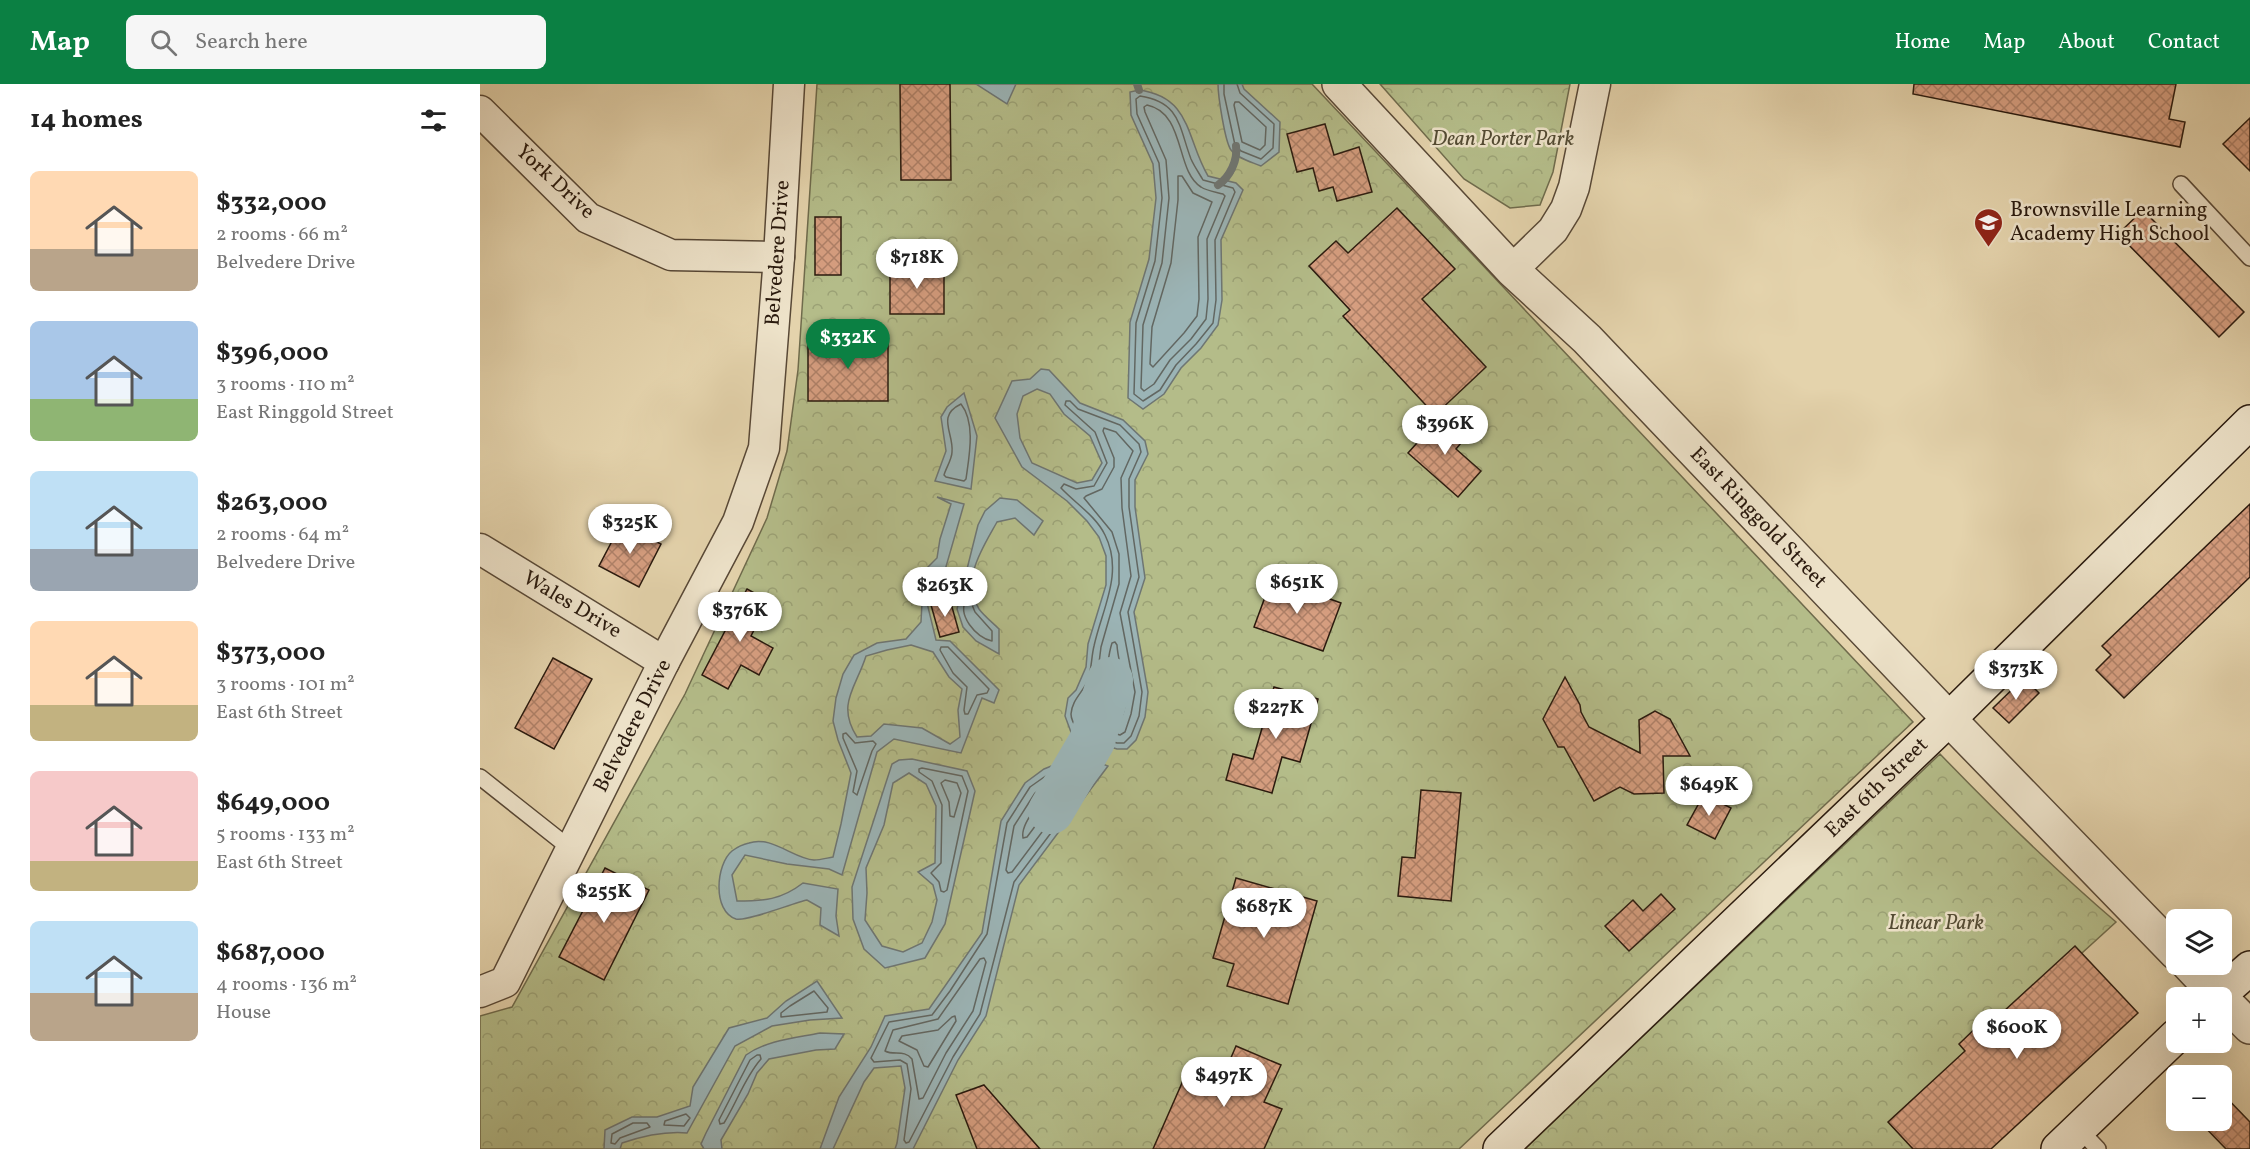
<!DOCTYPE html>
<html lang="en">
<head>
<meta charset="utf-8">
<style>
  body { margin:0; font-family:Vollkorn,serif; background:#f6f6f6; color:#222; height:100vh; display:flex; flex-direction:column; font-size:22px; white-space:nowrap }
  * { box-sizing:border-box; margin:0 }
  p { font-size:20px; color:#767676 }
  .icon { flex:none; width:33px; height:33px; fill:none; stroke:currentColor; stroke-width:2; stroke-linecap:round; stroke-linejoin:round }
  .map { position:relative; flex:1; overflow:hidden }
  .panel { display:flex; flex-direction:column; background:#fff; width:480px }
  .panel>* { flex:none }
  .controls { position:absolute; left:1686px; top:825px; display:grid; gap:12px }
  .controls a { display:grid; place-items:center; width:66px; height:66px; border-radius:9px; background:#fff; box-shadow:0 6px 24px #0002; font-size:30px }
  .price { position:absolute; translate:-50% -51px; padding:0 14px; border-radius:21px; background:#fff; color:#222; font-size:20px; line-height:39px; filter:drop-shadow(0 2px 3px #0008) }
  .price::after { content:''; position:absolute; left:50%; top:36px; width:18px; height:14px; margin-left:-9px; background:inherit; clip-path:polygon(0 0,100% 0,50% 100%) }
  .price.active { background:#0b8043; color:#fff }
  ul { padding:0; list-style:none }
  li { display:flex; align-items:center; gap:18px; height:150px; padding:0 30px }
  li span { display:grid; place-items:center; flex:none; width:168px; height:120px; border-radius:9px; color:#555 }
  li>.icon { margin-inline-start:auto }
  span .icon { width:72px; height:72px; fill:#fffc; stroke-width:1 }
  li b { font-size:26px }
  h2 { display:flex; justify-content:space-between; align-items:center; height:72px; padding:0 30px; font-size:26px }
  header { display:flex; align-items:center; gap:36px; box-sizing:border-box; height:84px; padding:0 30px; background:#0b8043; color:#fff }
  header strong { font-size:28px }
  nav { display:flex; gap:33px; margin-inline-start:auto; font-size:21px }
  .search { width:420px; height:54px; background:#f6f6f6; display:flex; align-items:center; gap:15px; box-sizing:border-box; padding:0 21px; border-radius:9px; color:#767676; font-size:22px }
  main { display:flex; flex:1; min-height:0 }
  .map>svg:first-child { display:block }
  .forest { fill:url(#forest-crowns); stroke:#6f6b4c; stroke-width:1.5 }
  .water { fill:#9bb4b6; stroke:#6e7673; stroke-width:1.5; fill-rule:evenodd }
  .lines { fill:none; stroke-linecap:round; stroke-linejoin:round }
  .shore { stroke:#626762; stroke-width:1.5 }
  .stream { stroke:#6e7673; stroke-width:8 }
  .river { stroke:#9bb4b6; stroke-width:46 }
  .building { fill:url(#building-cross-hatch); stroke:#2a1a0e; stroke-width:1.5 }
  .service-casing { stroke:#584836; stroke-width:18 }
  .minor-casing { stroke:#584836; stroke-width:33 }
  .tertiary-casing { stroke:#584836; stroke-width:36 }
  .secondary-casing { stroke:#2a1a0e; stroke-width:36 }
  .service { stroke:#ede2c9; stroke-width:15 }
  .minor { stroke:#ede2c9; stroke-width:30 }
  .tertiary { stroke:#ede2c9; stroke-width:33 }
  .secondary { stroke:#ede2c9; stroke-width:33 }
  .labels { text-anchor:middle; dominant-baseline:central; stroke-width:5; stroke-linejoin:round; paint-order:stroke }
  .park-label { font-size:21px; font-style:italic; fill:#534b33; stroke:#ede2c9 }
  .street-label { font-size:21px; fill:#2a1a0e; stroke:#ede2c9 }
  .poi-label { font-size:21px; fill:#2a1a0e; stroke:#ede2c9; text-anchor:start }
</style>
</head>
<body>
<header>
<strong>Map</strong>
<div class="search"><svg class="icon" aria-label="search" viewBox="0 0 24 24"><circle cx="10" cy="10" r="6"/><path d="M15 15l6 6"/></svg>Search here</div>
<nav><a>Home</a><a>Map</a><a>About</a><a>Contact</a></nav>
</header>
<main>
<section class="panel">
<h2>14 homes<svg class="icon" aria-label="filters" viewBox="0 0 24 24"><path d="M4 7h16M4 17h16"/><circle cx="9" cy="7" r="2"/><circle cx="15" cy="17" r="2"/></svg></h2>
<ul>
<li><span style="background:linear-gradient(#ffd9b3 65%,#b9a48a 0)"><svg class="icon" aria-label="home" viewBox="0 0 24 24"><path d="M3 11l9-7 9 7M6 9v11h12V9"/></svg></span><div><b>$332,000</b><p>2 rooms · 66 m²</p><p>Belvedere Drive</p></div></li>
<li><span style="background:linear-gradient(#a9c7e8 65%,#8fb573 0)"><svg class="icon" aria-label="home" viewBox="0 0 24 24"><path d="M3 11l9-7 9 7M6 9v11h12V9"/></svg></span><div><b>$396,000</b><p>3 rooms · 110 m²</p><p>East Ringgold Street</p></div></li>
<li><span style="background:linear-gradient(#bfe0f5 65%,#9aa5b1 0)"><svg class="icon" aria-label="home" viewBox="0 0 24 24"><path d="M3 11l9-7 9 7M6 9v11h12V9"/></svg></span><div><b>$263,000</b><p>2 rooms · 64 m²</p><p>Belvedere Drive</p></div></li>
<li><span style="background:linear-gradient(#ffd9b3 70%,#c2b280 0)"><svg class="icon" aria-label="home" viewBox="0 0 24 24"><path d="M3 11l9-7 9 7M6 9v11h12V9"/></svg></span><div><b>$373,000</b><p>3 rooms · 101 m²</p><p>East 6th Street</p></div></li>
<li><span style="background:linear-gradient(#f6c9c9 75%,#c2b280 0)"><svg class="icon" aria-label="home" viewBox="0 0 24 24"><path d="M3 11l9-7 9 7M6 9v11h12V9"/></svg></span><div><b>$649,000</b><p>5 rooms · 133 m²</p><p>East 6th Street</p></div></li>
<li><span style="background:linear-gradient(#bfe0f5 60%,#b9a48a 0)"><svg class="icon" aria-label="home" viewBox="0 0 24 24"><path d="M3 11l9-7 9 7M6 9v11h12V9"/></svg></span><div><b>$687,000</b><p>4 rooms · 136 m²</p><p>House</p></div></li>
</ul>
</section>
<div class="map">
<svg width="1770" height="1065" viewBox="0 0 1770 1065">
  <defs>
    <pattern id="forest-crowns" width="20" height="18" patternUnits="userSpaceOnUse" patternTransform="scale(1.5)"><rect width="20" height="18" fill="#b4bc89"/><path d="M2 6a3 3 0 1 1 6 0M12 15a3 3 0 1 1 6 0" fill="none" stroke="#9ba175"/></pattern>
    <pattern id="building-cross-hatch" width="8" height="8" patternUnits="userSpaceOnUse" patternTransform="scale(1.5)"><rect width="8" height="8" fill="#d69e80"/><path d="M0 0l8 8M0 8l8-8" fill="none" stroke="#ae8067"/></pattern>
  </defs>
  <rect width="100%" height="100%" fill="#e4d3ac"/>
  <filter id="stains"><feTurbulence type="fractalNoise" baseFrequency=".00333" numOctaves="4"/><feColorMatrix values="0 0 0 0 .2 0 0 0 0 .09 0 0 0 0 .02 0 0 0 .5 -.17"/></filter>
  <radialGradient id="worn" r=".72"><stop offset=".6" stop-color="#630" stop-opacity="0"/><stop offset="1" stop-color="#630" stop-opacity=".3"/></radialGradient>
  <g class="forest">
    <polygon points="337,0 832,0 1433,638 979,1065 0,1065 0,932 32,923 205,610 287,434 307,367 318,286"/>
    <polygon points="900,0 1090,0 1073,88 1060,121 1030,124 984,95"/>
    <path d="M1460,670C1517,729 1574,785 1636,838L1412,1042L1435,1065H1044Z"/>
  </g>
  <g class="water">
    <polygon points="496,0 536,0 527,20"/>
    <path d="M738,0H762L764,5L800,38L799,68L781,82C772,78 758,75 751,66C745,58 738,12 738,0Z"/>
    <path d="M659,6C712,13 706,55 728,92L756,99L763,106L741,156L742,216L738,241L721,264L701,284L684,310L663,325L648,314L650,238L669,175L676,114L673,80L651,31L650,8Z"/>
    <path d="M561,285L569,286L600,319L643,336L665,357L668,370L655,396V423L665,494L654,528L668,608L665,633L656,656L647,665H637L592,651L585,632L588,614L596,606L606,583L608,560L626,501V472L619,453L607,437L587,417L542,383L515,334L532,297L550,295ZM557,305L570,310L584,330L610,352L622,379L612,396L597,399L552,379L540,354L537,330L543,312Z"/>
    <polygon points="484,309 497,352 491,405 455,397 466,367 461,333 467,323"/>
    <path d="M457,413L484,420L457,514L447,519L456,556L470,557L519,606L514,619L502,614L481,669L414,655L397,668L362,791L349,785L307,780L265,771L252,791L257,817C284,817 301,816 323,799L358,805L356,832L359,852L340,841L341,824L327,816C313,819 266,838 256,835C232,827 236,780 252,767C256,764 264,760 269,759C291,751 314,775 334,776C340,776 347,774 353,773L361,740L371,689L358,656L353,637L356,614L363,590L374,571L397,559L426,555L441,538L443,499L440,491L457,474L460,455L471,420ZM431,561L453,568L469,593L482,605L478,626L480,653L470,660L442,644L404,640L391,652L377,653C356,620 376,604 386,572L407,566Z"/>
    <path d="M520,414L537,416L563,437L554,451L535,434L517,438C502,465 481,495 499,525C504,532 513,539 519,545V570L496,557L483,543L477,525L498,441L505,427Z"/>
    <polygon points="599,671 628,682 539,801 506,932 478,976 433,1065 415,1065 417,1059 425,1004 421,982 394,984 384,998 353,1065 340,1065 359,1013 391,963 405,932 449,925 502,849 521,737 545,699 564,685"/>
    <path d="M432,675L487,687L495,707L465,840L445,874L405,884L384,865L373,835L372,803L412,680L419,676ZM429,689L446,700L456,722L455,779L438,788L453,801L457,816L452,838L442,859L423,868L402,862L385,836L387,809L386,784L404,741L413,699Z"/>
    <path d="M337,897L362,934L330,936L292,942L255,962L207,1049C185,1047 163,1052 142,1059L140,1065H124L125,1046L152,1033H177L210,1022L213,1003L249,944L287,934L306,917Z"/>
    <path d="M340,949L364,950L355,965L336,966L289,975L277,989L268,1010L241,1056L242,1065H224L221,1060L226,1049L266,971C287,956 315,954 340,949Z"/>
  </g>
  <g class="lines">
    <g class="shore">
      <polyline points="744,0 744,10 755,61 761,67 781,75 793,64 794,40 760,9 757,0"/>
      <path d="M660,12C701,18 699,44 711,75C714,82 719,89 723,96L753,104L755,108L735,156L736,216L733,239L716,260L696,281L680,306L663,317L654,310L656,239L675,177L682,114L679,79L657,30L656,15Z"/>
      <polygon points="755,18 759,18 786,43 785,61 780,66 762,58 754,21"/>
      <path d="M667,21C706,29 695,87 721,103C727,107 736,108 743,110L745,112L727,155L728,215L726,235L711,255L690,276L674,300L664,307L661,304L663,241L682,179L689,114L686,76L665,28L664,23Z"/>
      <polygon points="698,92 702,92 713,109 732,118 718,153 719,215 717,232 704,249 673,283 670,280 672,243 691,179 698,116"/>
      <path d="M586,317H590L598,325L640,341L659,360L661,368L649,395V423L659,493L648,528L662,608L659,632L651,652L644,659H637L598,646C595,642 591,635 591,630C592,616 602,609 607,598C612,586 611,574 614,562C622,525 644,489 625,451C616,432 595,419 581,404L584,400L596,405L614,402L627,379L615,348L585,321Z"/>
      <path d="M481,320C496,339 489,373 486,395L484,397L466,393L464,391C466,384 472,375 472,368C474,349 456,332 481,320Z"/>
      <polygon points="624,344 636,348 653,367 641,394 642,424 651,492 640,529 655,608 651,630 645,648 640,651 604,640 599,631 601,621 613,602 618,587 621,563 639,500 639,470 632,448 604,414 606,412 622,405 634,383 634,374 623,347"/>
      <path d="M487,515L490,516L495,528L512,547V557C496,554 476,530 487,515Z"/>
      <path d="M635,558L637,561C638,585 656,620 636,641L610,633L608,629C610,620 619,613 623,603C628,589 627,574 632,559Z"/>
      <polygon points="461,563 468,563 509,605 507,609 497,611 488,630 485,630 484,626 487,603 473,589 460,566"/>
      <polygon points="366,649 375,659 393,657 396,660 392,667 377,711 373,708 377,687 363,654 363,650"/>
      <polygon points="598,678 615,684 617,688 534,798 500,930 473,973 429,1058 426,1059 424,1056 431,1005 427,980 420,976 394,978 391,974 409,938 452,931 470,907 507,850 527,739 550,703 567,691"/>
      <polygon points="442,684 482,692 488,707 467,806 464,808 461,807 459,798 451,789 461,779 462,721 452,697 439,688 439,685"/>
      <polygon points="598,686 604,688 604,692 532,788 528,789 526,786 534,742 555,709 571,697"/>
      <polygon points="465,696 477,699 481,709 474,733 470,732 469,718 461,699"/>
      <path d="M575,705H579L580,709L547,753L543,754C540,739 563,714 575,705Z"/>
      <path d="M504,874L506,878L493,927L466,969L443,1014L439,1015L432,975C424,965 414,972 405,967L413,946L458,935L500,875Z"/>
      <polygon points="334,907 348,924 347,928 301,933 301,929 310,922"/>
      <polygon points="475,932 476,937 448,983 444,982 437,966 419,957 422,952 458,946 472,933"/>
      <path d="M277,971H280L281,975C265,993 257,1018 244,1039L240,1040L239,1036L270,976Z"/>
      <polygon points="206,1030 210,1034 204,1042 184,1041 185,1037"/>
      <polygon points="153,1039 167,1039 170,1043 140,1054 135,1060 131,1059 132,1050"/>
    </g>
    <g class="stream">
      <polyline points="657,0 659,6"/>
      <path d="M738,101C750,93 758,76 756,62"/>
    </g>
    <polyline class="river" points="571,727 612,657 630,596"/>
  </g>
  <g class="building">
    <polygon points="420,0 470,0 471,96 421,96"/>
    <polygon points="1434,0 1696,0 1689,35 1705,38 1700,63 1433,10"/>
    <polygon points="1770,34 1770,87 1743,60"/>
    <polygon points="845,40 854,71 879,63 892,108 857,117 853,103 839,107 833,84 817,88 807,50"/>
    <polygon points="917,124 975,185 942,215 1006,283 955,331 863,232 870,226 829,182 856,157 868,169"/>
    <polygon points="1663,126 1764,228 1739,253 1638,150"/>
    <rect x="335" y="133" width="26" height="58"/>
    <rect x="410" y="181" width="54" height="49"/>
    <rect x="328" y="255" width="80" height="62"/>
    <polygon points="962,331 986,353 976,365 1001,387 978,413 928,369"/>
    <polygon points="1770,420 1770,493 1644,614 1616,586 1631,571 1622,562"/>
    <polygon points="141,440 181,460 159,503 119,482"/>
    <polygon points="792,494 861,519 843,567 774,543"/>
    <polygon points="267,505 289,517 271,552 293,564 279,591 261,581 248,605 222,591"/>
    <polygon points="470,516 479,548 460,553 451,521"/>
    <polygon points="73,574 112,595 74,665 35,644"/>
    <polygon points="1085,593 1100,621 1101,628 1109,643 1160,669 1159,636 1175,627 1190,635 1210,672 1183,672 1184,709 1154,710 1140,703 1114,717 1084,663 1078,663 1063,635"/>
    <polygon points="1544,594 1559,609 1529,639 1513,624"/>
    <polygon points="794,603 838,615 820,678 802,673 792,709 746,696 753,670 773,675"/>
    <polygon points="941,706 981,709 971,817 918,812 922,773 935,774"/>
    <polygon points="1224,710 1251,724 1235,755 1207,741"/>
    <polygon points="125,784 169,806 124,896 79,873"/>
    <polygon points="756,794 837,817 808,920 747,902 754,880 733,874"/>
    <polygon points="1181,810 1195,825 1149,867 1125,842 1153,816 1163,827"/>
    <polygon points="1595,862 1658,929 1511,1065 1433,1065 1408,1038 1485,967 1479,960 1506,934 1511,939"/>
    <polygon points="756,962 801,981 784,1018 802,1025 784,1065 673,1065 709,983 741,997"/>
    <polygon points="504,1001 560,1065 497,1065 476,1011"/>
    <polygon points="1742,1009 1770,1038 1770,1065 1746,1065 1718,1036 1742,1036"/>
  </g>
  <g class="lines">
    <defs>
      <g id="service">
        <polyline points="1701,100 1770,174"/>
        <polyline points="0,693 91,765"/>
        <polyline points="1599,1045 1618,1065"/>
      </g>
      <g id="minor">
        <polyline points="0,27 108,134 191,171 299,173"/>
        <polyline points="1032,186 1073,146 1086,125 1094,103 1115,0"/>
        <polyline points="0,465 184,578"/>
        <polyline points="0,908 25,898 184,578 258,438 284,364 299,173 309,0"/>
      </g>
      <g id="tertiary">
        <polyline points="859,0 1032,186 1107,255 1469,635 1696,869"/>
        <polyline points="1708,880 1740,914"/>
        <polyline points="1742,915 1770,943"/>
      </g>
      <g id="secondary">
        <polyline points="1736,914 1770,884"/>
        <polyline points="1020,1065 1469,635 1770,338"/>
        <polyline points="1578,1065 1696,952"/>
      </g>
    </defs>
    <use href="#service" class="service-casing"/>
    <use href="#minor" class="minor-casing"/>
    <use href="#tertiary" class="tertiary-casing"/>
    <use href="#secondary" class="secondary-casing"/>
    <use href="#service" class="service"/>
    <use href="#minor" class="minor"/>
    <use href="#tertiary" class="tertiary"/>
    <use href="#secondary" class="secondary"/>
  </g>
  <defs>
    <symbol id="school-pin" viewBox="-11 -11 22 30"><path d="M0 17L-7.5 6A9.5 9.5 0 1 1 7.5 6Z" fill="#8f2418" stroke="#ede2c9"/><path d="M0-5L7-2L0 1L-7-2ZM-4 1L0 2.5L4 1V4Q0 6-4 4Z" fill="#fff"/></symbol>
  </defs>
  <g fill-rule="evenodd">
    <use href="#school-pin" x="1492" y="122" width="33" height="45"/>
  </g>
  <g class="labels">
    <g class="park-label">
      <text x="1023" y="55">Dean Porter Park</text>
      <text x="1456" y="839">Linear Park</text>
    </g>
    <g class="street-label">
      <text transform="translate(75 98) rotate(43)">York Drive</text>
      <text transform="translate(298 169) rotate(-86)">Belvedere Drive</text>
      <text transform="translate(1278 434) rotate(46)">East Ringgold Street</text>
      <text transform="translate(92 521) rotate(31)">Wales Drive</text>
      <text transform="translate(153 642) rotate(-63)">Belvedere Drive</text>
      <text transform="translate(1397 704) rotate(-44)">East 6th Street</text>
    </g>
    <g class="poi-label">
      <text x="1530" y="126">Brownsville Learning<tspan x="1530" dy="24">Academy High School</tspan></text>
    </g>
  </g>
  <rect width="100%" height="100%" filter="url(#stains)"/>
  <rect width="100%" height="100%" fill="url(#worn)"/>
</svg>
<div class="controls">
<a><svg class="icon" aria-label="layers" viewBox="0 0 24 24"><path d="M12 4l9 5-9 5-9-5zM3 14l9 5 9-5"/></svg></a>
<a>+</a>
<a>−</a>
</div>
<b class="price" style="left:437px;top:206px">$718K</b>
<b class="price active" style="left:368px;top:286px">$332K</b>
<b class="price" style="left:965px;top:372px">$396K</b>
<b class="price" style="left:150px;top:471px">$325K</b>
<b class="price" style="left:817px;top:531px">$651K</b>
<b class="price" style="left:465px;top:534px">$263K</b>
<b class="price" style="left:260px;top:559px">$376K</b>
<b class="price" style="left:1536px;top:617px">$373K</b>
<b class="price" style="left:796px;top:656px">$227K</b>
<b class="price" style="left:1229px;top:733px">$649K</b>
<b class="price" style="left:124px;top:840px">$255K</b>
<b class="price" style="left:784px;top:855px">$687K</b>
<b class="price" style="left:1537px;top:976px">$600K</b>
<b class="price" style="left:744px;top:1024px">$497K</b>
</div>
</main>
</body>
</html>
